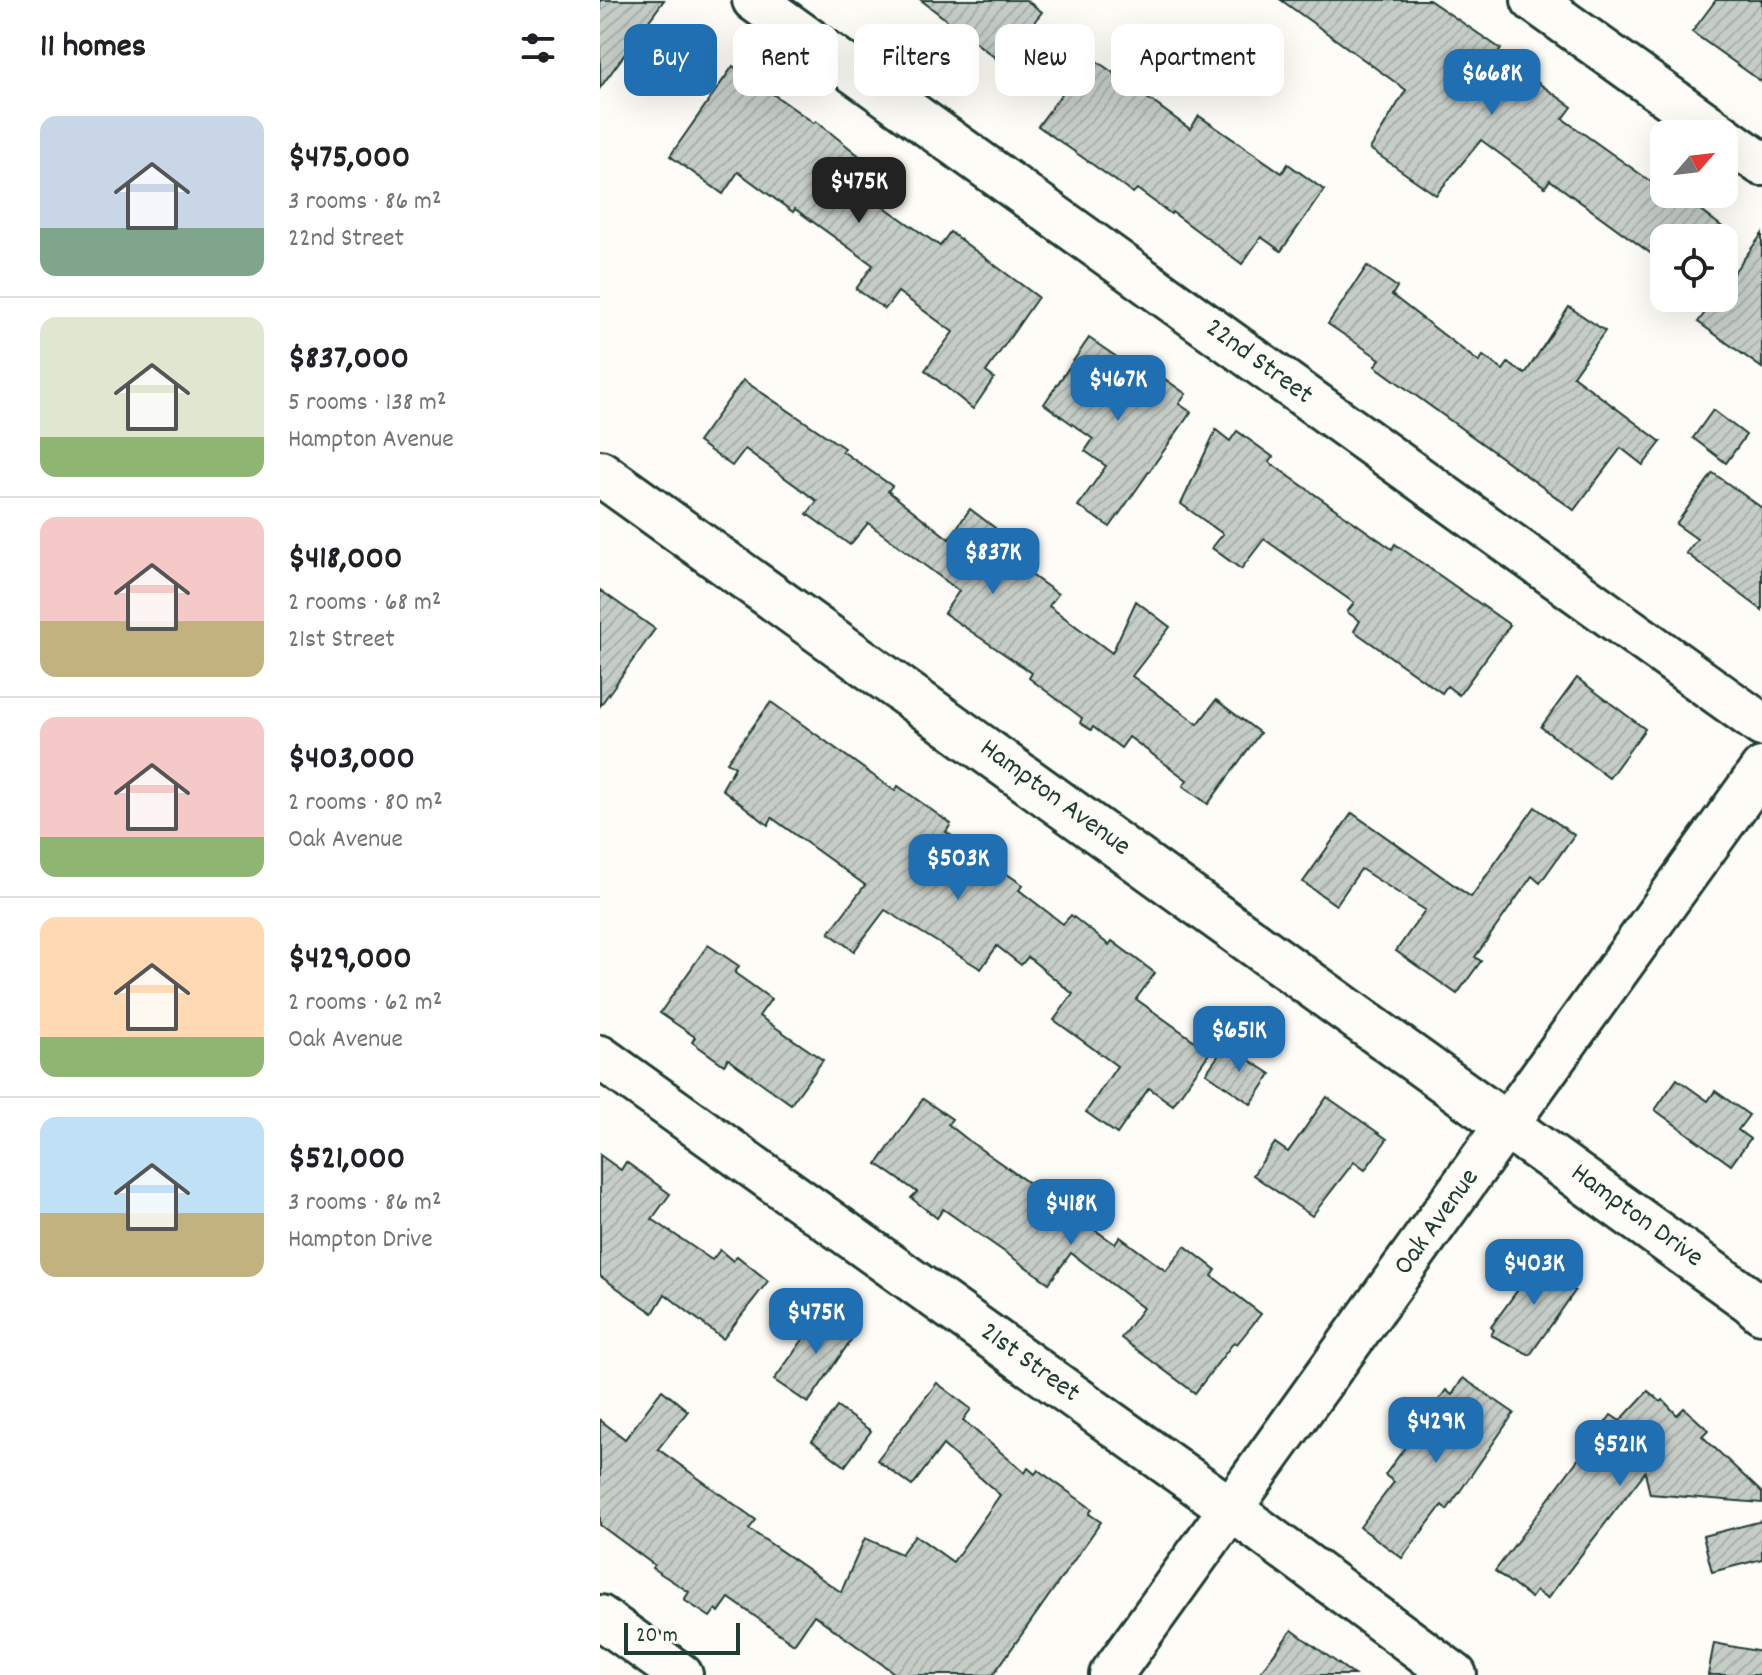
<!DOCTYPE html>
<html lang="en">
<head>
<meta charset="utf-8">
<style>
  body { margin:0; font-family:Dekko,sans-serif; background:#f6f6f6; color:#202124; height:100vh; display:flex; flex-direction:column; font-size:30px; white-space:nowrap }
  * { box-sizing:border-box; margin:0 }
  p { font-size:26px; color:#757577 }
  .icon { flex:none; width:44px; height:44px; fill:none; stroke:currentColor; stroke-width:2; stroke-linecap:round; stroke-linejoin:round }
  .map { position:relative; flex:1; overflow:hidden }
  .side { display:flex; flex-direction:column; background:#fff; width:600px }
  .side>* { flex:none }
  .top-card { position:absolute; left:24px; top:24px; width:760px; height:72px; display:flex; gap:16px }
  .needle { width:52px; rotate:62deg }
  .buttons { position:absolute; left:1050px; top:120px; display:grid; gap:16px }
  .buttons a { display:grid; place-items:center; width:88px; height:88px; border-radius:16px; background:#fff; box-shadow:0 8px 32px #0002; font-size:40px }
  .scale { position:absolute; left:24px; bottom:20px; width:116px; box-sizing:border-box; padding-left:8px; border:4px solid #1f3d34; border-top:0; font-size:22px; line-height:28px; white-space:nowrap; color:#1f3d34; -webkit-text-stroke:6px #fdfcf7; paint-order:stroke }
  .price { position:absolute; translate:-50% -68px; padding:0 18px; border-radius:16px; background:#1f6fb2; color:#fff; font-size:26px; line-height:52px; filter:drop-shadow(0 2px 4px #0008) }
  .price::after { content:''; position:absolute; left:50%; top:48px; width:24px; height:18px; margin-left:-12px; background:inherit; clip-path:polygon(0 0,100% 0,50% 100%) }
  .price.current { background:#222; color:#fff }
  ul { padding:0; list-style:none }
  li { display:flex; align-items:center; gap:24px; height:200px; padding:0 40px }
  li+li { border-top:2px solid #e0e0e0 }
  li span { display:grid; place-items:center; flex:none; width:224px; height:160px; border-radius:16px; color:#555 }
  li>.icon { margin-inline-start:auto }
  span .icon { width:96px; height:96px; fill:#fffc; stroke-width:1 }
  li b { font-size:34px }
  h2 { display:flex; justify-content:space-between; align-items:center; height:96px; padding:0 40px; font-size:34px }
  .chip { padding:0 28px; border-radius:16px; background:#fff; box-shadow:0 8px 32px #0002; font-size:28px; line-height:72px }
  .chip.current { background:#1f6fb2; color:#fff }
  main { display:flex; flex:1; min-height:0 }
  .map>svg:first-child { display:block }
  .building { fill:url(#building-hatch); stroke:#1f3d34; stroke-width:2 }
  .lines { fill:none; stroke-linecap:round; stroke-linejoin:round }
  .street-casing { stroke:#1f3d34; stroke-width:48 }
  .secondary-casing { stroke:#1f3d34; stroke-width:50 }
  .street { stroke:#fdfcf7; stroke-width:42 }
  .secondary { stroke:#fdfcf7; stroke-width:44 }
  .labels { text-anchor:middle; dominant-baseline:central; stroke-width:6; stroke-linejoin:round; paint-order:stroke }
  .street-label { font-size:28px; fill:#1f3d34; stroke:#fdfcf7 }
</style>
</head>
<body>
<main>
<section class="side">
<h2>11 homes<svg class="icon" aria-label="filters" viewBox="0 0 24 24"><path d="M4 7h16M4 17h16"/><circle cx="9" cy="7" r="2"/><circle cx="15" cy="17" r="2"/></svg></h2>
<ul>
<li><span style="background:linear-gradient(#c9d6e8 70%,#7fa58c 0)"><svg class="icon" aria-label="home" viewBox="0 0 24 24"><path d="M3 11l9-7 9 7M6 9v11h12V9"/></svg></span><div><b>$475,000</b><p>3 rooms · 86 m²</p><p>22nd Street</p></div></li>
<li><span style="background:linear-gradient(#dfe7d0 75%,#8fb573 0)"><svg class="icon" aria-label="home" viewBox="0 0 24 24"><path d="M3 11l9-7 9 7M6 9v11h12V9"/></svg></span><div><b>$837,000</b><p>5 rooms · 138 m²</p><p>Hampton Avenue</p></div></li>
<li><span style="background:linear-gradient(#f6c9c9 65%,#c2b280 0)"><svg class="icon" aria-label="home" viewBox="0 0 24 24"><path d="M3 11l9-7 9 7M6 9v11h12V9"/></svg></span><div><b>$418,000</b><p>2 rooms · 68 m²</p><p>21st Street</p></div></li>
<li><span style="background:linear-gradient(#f6c9c9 75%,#8fb573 0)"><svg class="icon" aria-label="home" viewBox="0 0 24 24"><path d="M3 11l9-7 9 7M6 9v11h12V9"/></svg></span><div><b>$403,000</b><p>2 rooms · 80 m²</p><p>Oak Avenue</p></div></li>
<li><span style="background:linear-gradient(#ffd9b3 75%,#8fb573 0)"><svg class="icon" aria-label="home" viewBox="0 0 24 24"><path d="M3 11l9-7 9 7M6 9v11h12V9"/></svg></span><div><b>$429,000</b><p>2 rooms · 62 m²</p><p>Oak Avenue</p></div></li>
<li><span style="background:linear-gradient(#bfe0f5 60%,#c2b280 0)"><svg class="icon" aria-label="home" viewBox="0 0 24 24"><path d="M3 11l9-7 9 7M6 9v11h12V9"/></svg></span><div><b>$521,000</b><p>3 rooms · 86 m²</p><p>Hampton Drive</p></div></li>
</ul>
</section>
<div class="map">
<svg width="1162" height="1675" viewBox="0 0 1162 1675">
  <defs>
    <pattern id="building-hatch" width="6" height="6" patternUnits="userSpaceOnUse" patternTransform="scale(2)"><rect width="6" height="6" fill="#c6cdc7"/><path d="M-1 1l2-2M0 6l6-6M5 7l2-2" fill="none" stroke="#aab1ac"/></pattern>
  </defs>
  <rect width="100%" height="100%" fill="#fdfcf7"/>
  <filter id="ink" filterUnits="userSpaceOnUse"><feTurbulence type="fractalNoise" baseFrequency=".0125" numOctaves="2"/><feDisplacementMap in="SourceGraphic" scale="16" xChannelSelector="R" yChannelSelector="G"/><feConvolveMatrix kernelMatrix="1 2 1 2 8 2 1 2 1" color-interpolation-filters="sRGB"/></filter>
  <g filter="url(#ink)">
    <g class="building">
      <polygon points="0,0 64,0 0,88"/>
      <polygon points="321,0 426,0 442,12 402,63"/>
      <polygon points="681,0 829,0 901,49 898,54 972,107 963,119 1064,191 1064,194 1079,194 1137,238 1064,238 1064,263 950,180 945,187 881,140 836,195 770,149 806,90"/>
      <polygon points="1116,0 1162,0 1162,82 1092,32"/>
      <polygon points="490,56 590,129 599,116 682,173 688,164 724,190 681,251 661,237 642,264 572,212 571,214 537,189 533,193 438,126"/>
      <polygon points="133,66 214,123 216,121 267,162 262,171 272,178 263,192 340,246 350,232 438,297 386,372 394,378 373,409 325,370 353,332 298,292 285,309 256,289 273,265 195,209 193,212 138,172 123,194 70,156"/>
      <polygon points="1162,234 1162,368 1098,322 1116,298 1124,298 1124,286"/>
      <polygon points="767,266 797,287 792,295 879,362 883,356 903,370 908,363 925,374 969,307 1005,331 973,376 1061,442 1043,465 1021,448 974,510 775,366 780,359 728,324"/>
      <polygon points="489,338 540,373 545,365 586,394 579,404 591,412 510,527 478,506 506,466 485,451 493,439 444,404"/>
      <polygon points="143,380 244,448 242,451 292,486 288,491 349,539 370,509 395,528 388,537 426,564 423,569 458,594 449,606 512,653 536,601 570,627 532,676 598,724 616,700 660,733 608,804 583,786 587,780 529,737 521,748 493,727 491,730 480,723 482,718 429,678 432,673 344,613 359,591 268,523 250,545 207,514 217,501 145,449 132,466 98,442"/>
      <polygon points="1113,410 1146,435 1126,463 1093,438"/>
      <polygon points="616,430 630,441 637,431 673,457 669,462 792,549 795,544 910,625 859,695 847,686 842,693 754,631 760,621 747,612 754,603 664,539 641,569 612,548 623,534 581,504"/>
      <polygon points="1113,473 1162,508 1162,610 1086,553 1097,539 1076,524"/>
      <polygon points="0,590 55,629 0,706"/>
      <polygon points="977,678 1045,729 1009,778 941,727"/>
      <polygon points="171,702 295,791 298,786 351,824 346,832 423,885 419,890 463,924 471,915 509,945 512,941 555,973 536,999 610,1052 573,1105 549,1088 517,1134 486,1112 517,1066 454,1020 473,994 428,957 421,965 397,946 381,969 285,910 254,951 229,933 265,885 172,818 168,825 122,789 135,767 127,762"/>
      <polygon points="935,807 974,835 940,883 932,876 875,957 881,961 857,994 796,951 825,910 761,869 736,905 703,882 752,813 871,897"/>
      <polygon points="108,945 139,966 135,973 171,999 159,1016 223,1060 191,1104 128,1059 124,1065 92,1042 95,1037 60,1013"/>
      <polygon points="626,1045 671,1074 651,1104 606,1073"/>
      <polygon points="1077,1079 1108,1101 1115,1091 1149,1115 1138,1130 1150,1139 1131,1165 1055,1110"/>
      <polygon points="727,1097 787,1139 765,1170 754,1162 712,1216 653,1175 675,1143 688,1152"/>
      <polygon points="323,1099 352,1119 348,1124 372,1143 515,1244 520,1237 566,1271 585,1246 616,1270 612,1276 661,1314 637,1344 634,1342 595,1393 521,1338 543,1308 471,1253 449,1283 343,1209 337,1218 311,1198 317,1192 277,1164"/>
      <polygon points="0,1155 21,1170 26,1162 70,1194 52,1219 112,1260 120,1250 133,1261 137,1256 168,1281 123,1339 65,1294 53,1313 0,1276"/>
      <polygon points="943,1255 973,1276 966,1285 975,1291 930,1355 891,1335 894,1330 891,1327"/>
      <polygon points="225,1309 257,1331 208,1403 174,1380"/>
      <polygon points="863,1378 914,1413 847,1510 842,1505 802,1558 760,1527 794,1482 785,1475 846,1390 852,1395"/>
      <polygon points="337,1383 371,1409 363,1420 425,1473 428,1468 435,1474 438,1470 492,1509 489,1514 501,1522 393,1675 297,1675 214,1615 194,1644 129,1598 119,1612 116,1609 110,1617 84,1600 89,1592 52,1568 54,1565 0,1525 0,1420 25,1439 62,1390 88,1411 58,1449 156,1520 149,1529 241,1592 265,1538 301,1554 315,1535 353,1562 400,1495 343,1445 312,1486 277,1460"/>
      <polygon points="1048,1391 1061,1402 1063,1400 1077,1415 1084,1408 1108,1430 1102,1436 1162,1493 1162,1503 1050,1494 1045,1472 947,1599 936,1591 931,1598 895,1571 1011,1415 1020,1421"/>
      <polygon points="237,1407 271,1431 245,1466 212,1441"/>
      <polygon points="1162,1521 1162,1559 1112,1572 1103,1536"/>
      <polygon points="692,1630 754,1675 658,1675"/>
      <polygon points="1114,1643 1162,1652 1162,1675 1108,1675"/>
    </g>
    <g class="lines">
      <defs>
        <g id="street">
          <polyline points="154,0 1162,725"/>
          <polyline points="933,0 1120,134"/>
          <polyline points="1124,137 1162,164"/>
          <polyline points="0,1057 631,1509 855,1675"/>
          <polyline points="0,1617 81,1675"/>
          <polyline points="511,1675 1162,769"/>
        </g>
        <polyline id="secondary" points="0,473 1151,1301 1162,1311"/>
      </defs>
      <use href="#street" class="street-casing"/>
      <use href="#secondary" class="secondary-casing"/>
      <use href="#street" class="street"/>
      <use href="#secondary" class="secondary"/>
    </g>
  </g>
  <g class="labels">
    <g class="street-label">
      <text transform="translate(658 363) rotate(36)">22nd Street</text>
      <text transform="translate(454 799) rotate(36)">Hampton Avenue</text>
      <text transform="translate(1036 1217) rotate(36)">Hampton Drive</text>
      <text transform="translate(838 1223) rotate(-54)">Oak Avenue</text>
      <text transform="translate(429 1364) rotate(36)">21st Street</text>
    </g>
  </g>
</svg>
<div class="buttons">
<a><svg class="needle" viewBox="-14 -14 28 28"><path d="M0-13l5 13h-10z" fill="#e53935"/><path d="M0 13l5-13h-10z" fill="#757577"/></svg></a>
<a><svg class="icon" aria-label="locate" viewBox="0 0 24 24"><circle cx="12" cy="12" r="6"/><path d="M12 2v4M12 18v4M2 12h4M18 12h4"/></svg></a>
</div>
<div class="scale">20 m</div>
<b class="price" style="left:892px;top:117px">$668K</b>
<b class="price current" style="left:259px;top:225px">$475K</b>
<b class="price" style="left:518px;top:423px">$467K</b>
<b class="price" style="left:393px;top:596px">$837K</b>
<b class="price" style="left:358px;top:902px">$503K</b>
<b class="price" style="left:639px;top:1074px">$651K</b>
<b class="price" style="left:471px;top:1247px">$418K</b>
<b class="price" style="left:934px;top:1307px">$403K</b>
<b class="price" style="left:216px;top:1356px">$475K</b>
<b class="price" style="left:836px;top:1465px">$429K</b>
<b class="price" style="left:1020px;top:1488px">$521K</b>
<div class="top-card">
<a class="chip current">Buy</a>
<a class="chip">Rent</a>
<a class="chip">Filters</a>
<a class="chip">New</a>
<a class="chip">Apartment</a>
</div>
</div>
</main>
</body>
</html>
